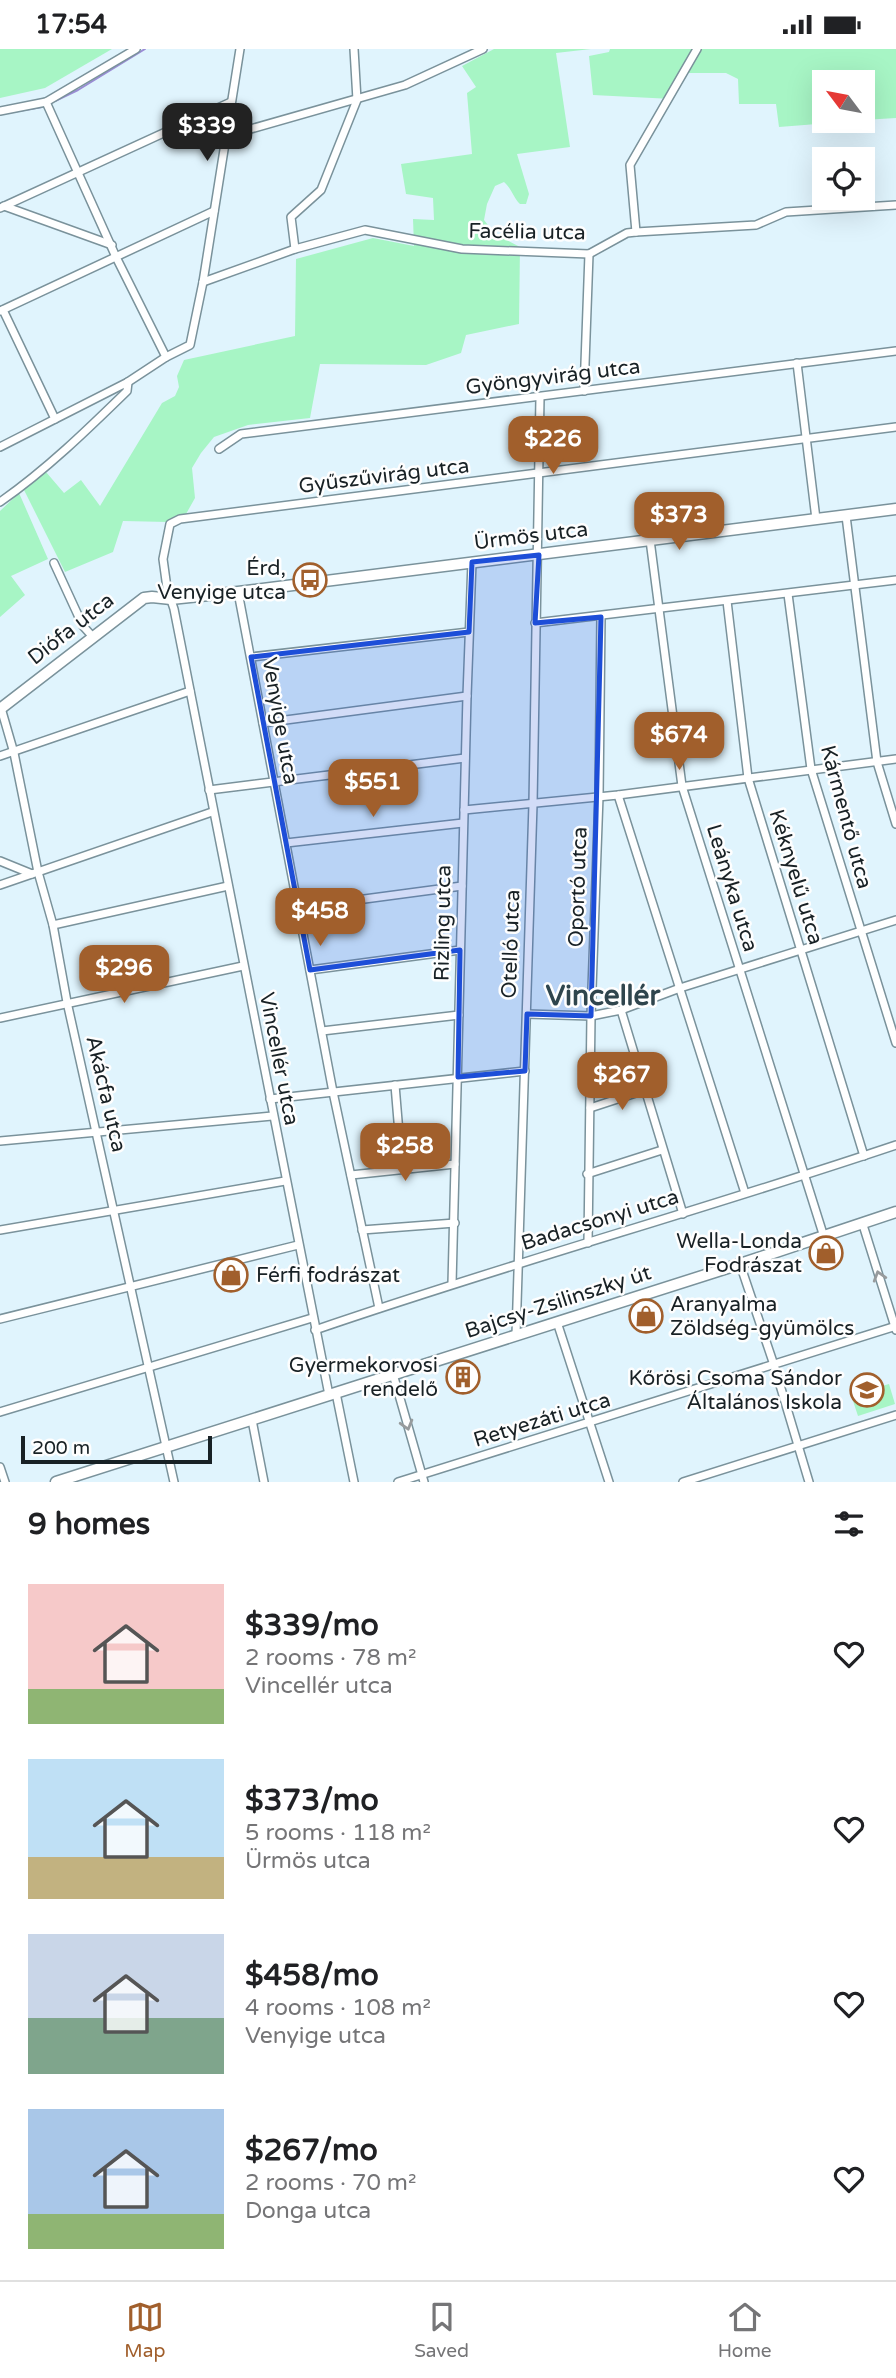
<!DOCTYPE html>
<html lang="en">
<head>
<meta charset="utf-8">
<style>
  body { margin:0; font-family:"Varela Round",sans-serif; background:#f2f2f2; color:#202124; height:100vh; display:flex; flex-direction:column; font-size:26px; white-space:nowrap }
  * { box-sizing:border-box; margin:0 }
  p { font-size:23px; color:#757577 }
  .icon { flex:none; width:38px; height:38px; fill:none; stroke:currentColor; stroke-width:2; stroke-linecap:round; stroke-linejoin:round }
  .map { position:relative; height:1433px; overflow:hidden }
  .drawer { display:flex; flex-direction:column; background:#fff; flex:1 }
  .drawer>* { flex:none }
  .needle { width:46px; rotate:302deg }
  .controls { position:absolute; left:812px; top:21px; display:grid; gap:14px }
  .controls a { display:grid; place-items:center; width:63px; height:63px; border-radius:0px; background:#fff; box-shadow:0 7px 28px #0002; font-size:35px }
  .scale { position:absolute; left:21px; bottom:18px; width:191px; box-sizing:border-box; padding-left:7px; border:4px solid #182125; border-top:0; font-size:19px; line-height:24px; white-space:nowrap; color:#182125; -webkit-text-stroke:5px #fefefe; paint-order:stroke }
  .price { position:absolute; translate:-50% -60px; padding:0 16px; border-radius:14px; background:#a15f2c; color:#fff; font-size:23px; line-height:46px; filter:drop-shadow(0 2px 4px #0008) }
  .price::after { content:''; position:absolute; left:50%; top:42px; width:21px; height:16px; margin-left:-10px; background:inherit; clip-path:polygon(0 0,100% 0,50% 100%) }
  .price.current { background:#222; color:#fff }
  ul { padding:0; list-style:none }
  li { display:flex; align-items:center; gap:21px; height:175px; padding:0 28px }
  li span { display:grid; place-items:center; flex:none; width:196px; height:140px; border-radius:0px; color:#555 }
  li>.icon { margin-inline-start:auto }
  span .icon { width:84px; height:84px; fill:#fffc; stroke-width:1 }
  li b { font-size:30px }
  h2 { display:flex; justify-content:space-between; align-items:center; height:84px; padding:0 28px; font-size:30px }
  .status { display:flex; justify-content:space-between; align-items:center; height:49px; padding:0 35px; background:#fff; direction:ltr }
  .status svg { height:19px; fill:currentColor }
  .menu { display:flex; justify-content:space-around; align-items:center; height:98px; border-top:2px solid #e0e0e0; background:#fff; font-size:19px; color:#757577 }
  .menu a { display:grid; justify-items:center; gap:4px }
  .menu .current { color:#a15f2c }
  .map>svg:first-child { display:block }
  .green { fill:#a7f5c5 }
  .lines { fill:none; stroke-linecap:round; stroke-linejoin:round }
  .stream { stroke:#9a8cd5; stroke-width:2 }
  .street-casing { stroke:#7a929b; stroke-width:10 }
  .secondary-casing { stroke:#7a929b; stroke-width:13 }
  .street { stroke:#fff; stroke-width:7 }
  .secondary { stroke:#fff; stroke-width:10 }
  .oneway { stroke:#979b9d }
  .marked { fill:#1d4ed8; fill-opacity:0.2; stroke:#1d4ed8; stroke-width:5; stroke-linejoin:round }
  .labels { text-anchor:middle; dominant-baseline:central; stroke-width:5; stroke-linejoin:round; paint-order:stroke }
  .street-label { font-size:21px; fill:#182125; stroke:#fefefe }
  .poi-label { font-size:21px; fill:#182125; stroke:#fefefe; text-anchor:end }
  .district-label { font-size:28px; font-weight:bold; fill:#2f454d; stroke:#fefefe }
</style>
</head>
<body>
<div class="status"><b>17:54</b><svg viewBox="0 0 49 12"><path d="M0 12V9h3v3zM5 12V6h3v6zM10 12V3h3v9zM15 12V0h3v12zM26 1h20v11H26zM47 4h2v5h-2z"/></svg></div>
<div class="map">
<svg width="896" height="1433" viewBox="0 0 896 1433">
  <rect width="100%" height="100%" fill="#e0f4fd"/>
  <g class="green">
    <polygon points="0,0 112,0 45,39 0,49"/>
    <path d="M494,0H591L556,4L570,98L517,105L529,145L526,155H520C513,148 512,140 504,133L495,137L487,155L484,171L495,185L520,198L519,275L466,286L461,304L426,316L320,315L310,369L248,376L214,388L201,404L192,419L195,449L186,465L168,473L123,472L113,503L65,523L23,439L46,423L64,444L81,431L100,457L162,354L175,347L179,338L177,327L184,311L295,287L296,210L373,189L414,197L413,170L434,171L433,149L406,145L401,115L472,105L467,44L476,38L462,17Z"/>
    <polygon points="610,0 896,0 896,69 863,71 863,33 824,33 824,72 855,72 779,78 776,55 739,55 738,30 726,24 687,24 672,50 593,46 589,7 609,3"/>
    <polygon points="19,444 48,510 11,527 25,546 0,568 0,462"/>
    <polygon points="889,1335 895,1355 858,1367 851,1346"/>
  </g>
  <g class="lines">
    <g class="stream">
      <polyline points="55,52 78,41 145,0"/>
      <polyline points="1,65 42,58"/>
    </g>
    <defs>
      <g id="street">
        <polyline points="46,53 116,208 166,308"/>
        <polyline points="0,62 46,53 136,0"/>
        <polyline points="226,87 405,36 483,0"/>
        <polyline points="4,157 112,196"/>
        <polyline points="0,159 231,53"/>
        <polyline points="636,183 630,116 697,0"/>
        <polyline points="295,200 291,168 321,141 357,51 354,0"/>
        <polyline points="203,233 295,200 365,181 462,200 589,205 627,184 636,183 756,176 786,163 896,156"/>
        <polyline points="3,261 55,370"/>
        <polyline points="0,262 214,162"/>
        <polyline points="797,314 816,470"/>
        <polyline points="584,342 589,205"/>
        <polyline points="0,398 128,333 166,308 190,296 203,233 240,0"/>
        <polyline points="219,400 241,385 896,302"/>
        <path d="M0,453C46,421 87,381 127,342L128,333"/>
        <polyline points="846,467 877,713 896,775"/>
        <polyline points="650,491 682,737 824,1188"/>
        <polyline points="54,514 83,577 92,587"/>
        <polyline points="238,543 333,1043 379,1259"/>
        <polyline points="788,545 811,720 896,994"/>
        <polyline points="727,552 748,729 864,1107"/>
        <polyline points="535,574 896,531"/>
        <polyline points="251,608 469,583"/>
        <polyline points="1,659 14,704 38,823 53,876 67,953 174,1433"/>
        <polyline points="263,674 467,647"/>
        <polyline points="0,707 190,642"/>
        <polyline points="209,741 465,709"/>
        <polyline points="618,746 745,1144"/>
        <polyline points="464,761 618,746 896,710"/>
        <polyline points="286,794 463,774"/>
        <polyline points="0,812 32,825"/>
        <polyline points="0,836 212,763"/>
        <polyline points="297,859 462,837"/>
        <polyline points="53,876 228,837"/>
        <polyline points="310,921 460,901"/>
        <polyline points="621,961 683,1165"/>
        <polyline points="527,965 591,967 621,961 680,939 896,871"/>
        <polyline points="0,969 243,917"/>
        <polyline points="322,982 459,966"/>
        <polyline points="395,1036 402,1120"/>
        <polyline points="270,1050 525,1022"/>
        <polyline points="590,1059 645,1041"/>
        <polyline points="0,1092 272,1067"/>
        <polyline points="587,1125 662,1101"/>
        <polyline points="351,1126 455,1115"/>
        <polyline points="863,1176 896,1281"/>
        <polyline points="0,1181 285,1132"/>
        <polyline points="362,1181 455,1174"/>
        <polyline points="588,1194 591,967 599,747 601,568"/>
        <polyline points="740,1215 774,1316 809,1433"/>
        <polyline points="452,1235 467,647 472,513"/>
        <polyline points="0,1270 298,1196"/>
        <polyline points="557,1273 609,1433"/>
        <path d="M315,1281C507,1215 703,1161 896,1096"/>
        <polyline points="516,1286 533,755 540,348"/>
        <polyline points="393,1325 424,1433"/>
        <polyline points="336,1344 354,1433"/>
        <polyline points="329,1346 174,560 167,539 163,510 170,475 180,470 896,378"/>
        <polyline points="0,1363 312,1269"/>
        <polyline points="252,1371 264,1433"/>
        <polyline points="0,1418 5,1433"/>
        <polyline points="398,1433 896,1277"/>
        <polyline points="683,1433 896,1366"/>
      </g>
      <g id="secondary">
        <polyline points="0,660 144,549 152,548 171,550 238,543 896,460"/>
        <polyline points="56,1433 740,1215 896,1163"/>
      </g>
    </defs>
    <use href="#street" class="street-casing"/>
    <use href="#secondary" class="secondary-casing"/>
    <use href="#street" class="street"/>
    <use href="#secondary" class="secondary"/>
  </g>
  <defs><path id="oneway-chevron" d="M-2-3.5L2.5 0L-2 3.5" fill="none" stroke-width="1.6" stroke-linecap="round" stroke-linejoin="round" transform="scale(1.75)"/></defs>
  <g class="oneway">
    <use href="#oneway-chevron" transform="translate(879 1227) rotate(-107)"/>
    <use href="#oneway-chevron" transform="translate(407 1376) rotate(74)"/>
  </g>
  <path class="marked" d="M539,506L535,574L601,568L591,967L527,965L525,1022L458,1028L460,901L310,921L251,608L469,583L472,513Z"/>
  <defs>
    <symbol id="bus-ring" viewBox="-11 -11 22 22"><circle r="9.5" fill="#fefefe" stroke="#a15f2c" stroke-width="1.5"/><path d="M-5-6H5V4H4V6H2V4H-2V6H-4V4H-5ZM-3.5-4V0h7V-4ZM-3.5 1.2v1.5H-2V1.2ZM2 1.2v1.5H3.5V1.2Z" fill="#a15f2c"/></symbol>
    <symbol id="shop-ring" viewBox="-11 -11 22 22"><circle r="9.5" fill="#fefefe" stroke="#a15f2c" stroke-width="1.5"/><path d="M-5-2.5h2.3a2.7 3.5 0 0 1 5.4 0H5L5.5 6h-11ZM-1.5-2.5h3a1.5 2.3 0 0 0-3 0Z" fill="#a15f2c"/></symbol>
    <symbol id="building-ring" viewBox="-11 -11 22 22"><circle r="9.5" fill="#fefefe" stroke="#a15f2c" stroke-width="1.5"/><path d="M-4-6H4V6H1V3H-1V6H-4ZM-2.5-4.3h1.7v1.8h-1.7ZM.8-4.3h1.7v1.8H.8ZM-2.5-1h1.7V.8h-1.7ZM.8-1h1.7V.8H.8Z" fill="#a15f2c"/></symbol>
    <symbol id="school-ring" viewBox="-11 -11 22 22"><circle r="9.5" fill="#fefefe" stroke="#a15f2c" stroke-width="1.5"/><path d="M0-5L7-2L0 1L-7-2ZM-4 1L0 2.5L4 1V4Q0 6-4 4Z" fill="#a15f2c"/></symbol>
  </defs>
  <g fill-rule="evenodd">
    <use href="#bus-ring" x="291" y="512" width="38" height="38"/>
    <use href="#shop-ring" x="807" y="1185" width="38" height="38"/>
    <use href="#shop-ring" x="212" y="1207" width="38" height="38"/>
    <use href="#shop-ring" x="627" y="1248" width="38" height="38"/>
    <use href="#building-ring" x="444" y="1309" width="38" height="38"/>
    <use href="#school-ring" x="848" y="1322" width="38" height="38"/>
  </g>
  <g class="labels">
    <g class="street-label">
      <text transform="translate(527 183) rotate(1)">Facélia utca</text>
      <text transform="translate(553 328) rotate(-7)">Gyöngyvirág utca</text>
      <text transform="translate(384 427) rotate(-7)">Gyűszűvirág utca</text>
      <text transform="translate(531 487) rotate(-7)">Ürmös utca</text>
      <text transform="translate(71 580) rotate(-38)">Diófa utca</text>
      <text transform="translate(280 672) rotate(80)">Venyige utca</text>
      <text transform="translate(846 768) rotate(75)">Kármentő utca</text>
      <text transform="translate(796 828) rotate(73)">Kéknyelű utca</text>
      <text transform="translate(578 838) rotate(-88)">Oportó utca</text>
      <text transform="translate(732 839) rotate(73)">Leányka utca</text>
      <text transform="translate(443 874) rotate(-89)">Rizling utca</text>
      <text transform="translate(511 895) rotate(-88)">Otelló utca</text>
      <text transform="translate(279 1010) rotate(79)">Vincellér utca</text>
      <text transform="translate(106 1045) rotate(77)">Akácfa utca</text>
      <text transform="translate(600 1171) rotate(-17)">Badacsonyi utca</text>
      <text transform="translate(558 1253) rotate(-18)">Bajcsy-Zsilinszky út</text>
      <text transform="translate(542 1371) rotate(-17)">Retyezáti utca</text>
    </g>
    <g class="poi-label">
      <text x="286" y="519">Érd,<tspan x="286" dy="24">Venyige utca</tspan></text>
      <text x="802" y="1192">Wella-Londa<tspan x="802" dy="24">Fodrászat</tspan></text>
      <text x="256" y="1226" text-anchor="start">Férfi fodrászat</text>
      <text x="670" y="1255" text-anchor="start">Aranyalma<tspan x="670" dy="24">Zöldség-gyümölcs</tspan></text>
      <text x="438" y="1316">Gyermekorvosi<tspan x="438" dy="24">rendelő</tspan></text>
      <text x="842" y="1329">Kőrösi Csoma Sándor<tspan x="842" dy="24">Általános Iskola</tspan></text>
    </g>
    <g class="district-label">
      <text x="603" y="947">Vincellér</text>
    </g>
  </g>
</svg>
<div class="controls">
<a><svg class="needle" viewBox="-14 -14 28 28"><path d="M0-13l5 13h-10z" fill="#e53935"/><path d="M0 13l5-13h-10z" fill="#757577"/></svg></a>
<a><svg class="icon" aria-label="locate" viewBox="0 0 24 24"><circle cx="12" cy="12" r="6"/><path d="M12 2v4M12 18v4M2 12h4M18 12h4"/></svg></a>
</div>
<div class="scale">200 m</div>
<b class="price current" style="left:207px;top:114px">$339</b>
<b class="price" style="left:553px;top:427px">$226</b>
<b class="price" style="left:679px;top:503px">$373</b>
<b class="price" style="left:679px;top:723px">$674</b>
<b class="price" style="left:373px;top:770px">$551</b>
<b class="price" style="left:320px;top:899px">$458</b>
<b class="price" style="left:124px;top:956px">$296</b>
<b class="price" style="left:622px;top:1063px">$267</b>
<b class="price" style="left:405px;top:1134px">$258</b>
</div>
<section class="drawer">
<h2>9 homes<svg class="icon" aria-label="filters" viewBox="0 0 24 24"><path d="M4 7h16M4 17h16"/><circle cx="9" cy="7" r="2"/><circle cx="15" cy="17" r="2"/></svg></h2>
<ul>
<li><span style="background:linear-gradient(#f6c9c9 75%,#8fb573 0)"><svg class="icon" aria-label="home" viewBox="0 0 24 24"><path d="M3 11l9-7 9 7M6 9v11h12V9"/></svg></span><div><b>$339/mo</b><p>2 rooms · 78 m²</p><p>Vincellér utca</p></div><svg class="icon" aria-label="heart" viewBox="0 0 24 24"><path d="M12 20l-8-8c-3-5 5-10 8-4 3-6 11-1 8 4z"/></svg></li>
<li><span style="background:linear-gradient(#bfe0f5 70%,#c2b280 0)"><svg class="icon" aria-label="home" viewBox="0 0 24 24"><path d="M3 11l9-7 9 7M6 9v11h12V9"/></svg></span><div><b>$373/mo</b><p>5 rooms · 118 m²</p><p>Ürmös utca</p></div><svg class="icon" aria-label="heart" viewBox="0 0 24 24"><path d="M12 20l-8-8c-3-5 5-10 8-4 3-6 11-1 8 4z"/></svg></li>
<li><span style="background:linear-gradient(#c9d6e8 60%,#7fa58c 0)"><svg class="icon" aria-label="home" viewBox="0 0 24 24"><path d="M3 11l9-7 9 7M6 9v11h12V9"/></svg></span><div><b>$458/mo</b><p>4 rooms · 108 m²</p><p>Venyige utca</p></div><svg class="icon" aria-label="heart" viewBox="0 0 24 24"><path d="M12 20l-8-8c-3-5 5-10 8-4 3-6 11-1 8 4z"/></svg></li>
<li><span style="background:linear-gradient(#a9c7e8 75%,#8fb573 0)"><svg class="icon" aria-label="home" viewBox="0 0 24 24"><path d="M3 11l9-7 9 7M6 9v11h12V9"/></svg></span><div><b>$267/mo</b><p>2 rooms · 70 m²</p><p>Donga utca</p></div><svg class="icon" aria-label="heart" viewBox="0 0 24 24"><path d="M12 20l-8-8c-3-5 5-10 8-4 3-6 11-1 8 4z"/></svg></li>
</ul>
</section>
<nav class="menu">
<a class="current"><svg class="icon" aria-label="map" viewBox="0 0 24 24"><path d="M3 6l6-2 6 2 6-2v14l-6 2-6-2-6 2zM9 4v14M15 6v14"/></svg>Map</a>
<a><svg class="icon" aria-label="saved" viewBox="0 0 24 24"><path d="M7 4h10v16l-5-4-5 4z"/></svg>Saved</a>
<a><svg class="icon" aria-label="home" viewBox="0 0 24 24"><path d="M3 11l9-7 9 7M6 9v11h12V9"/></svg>Home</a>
</nav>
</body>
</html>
